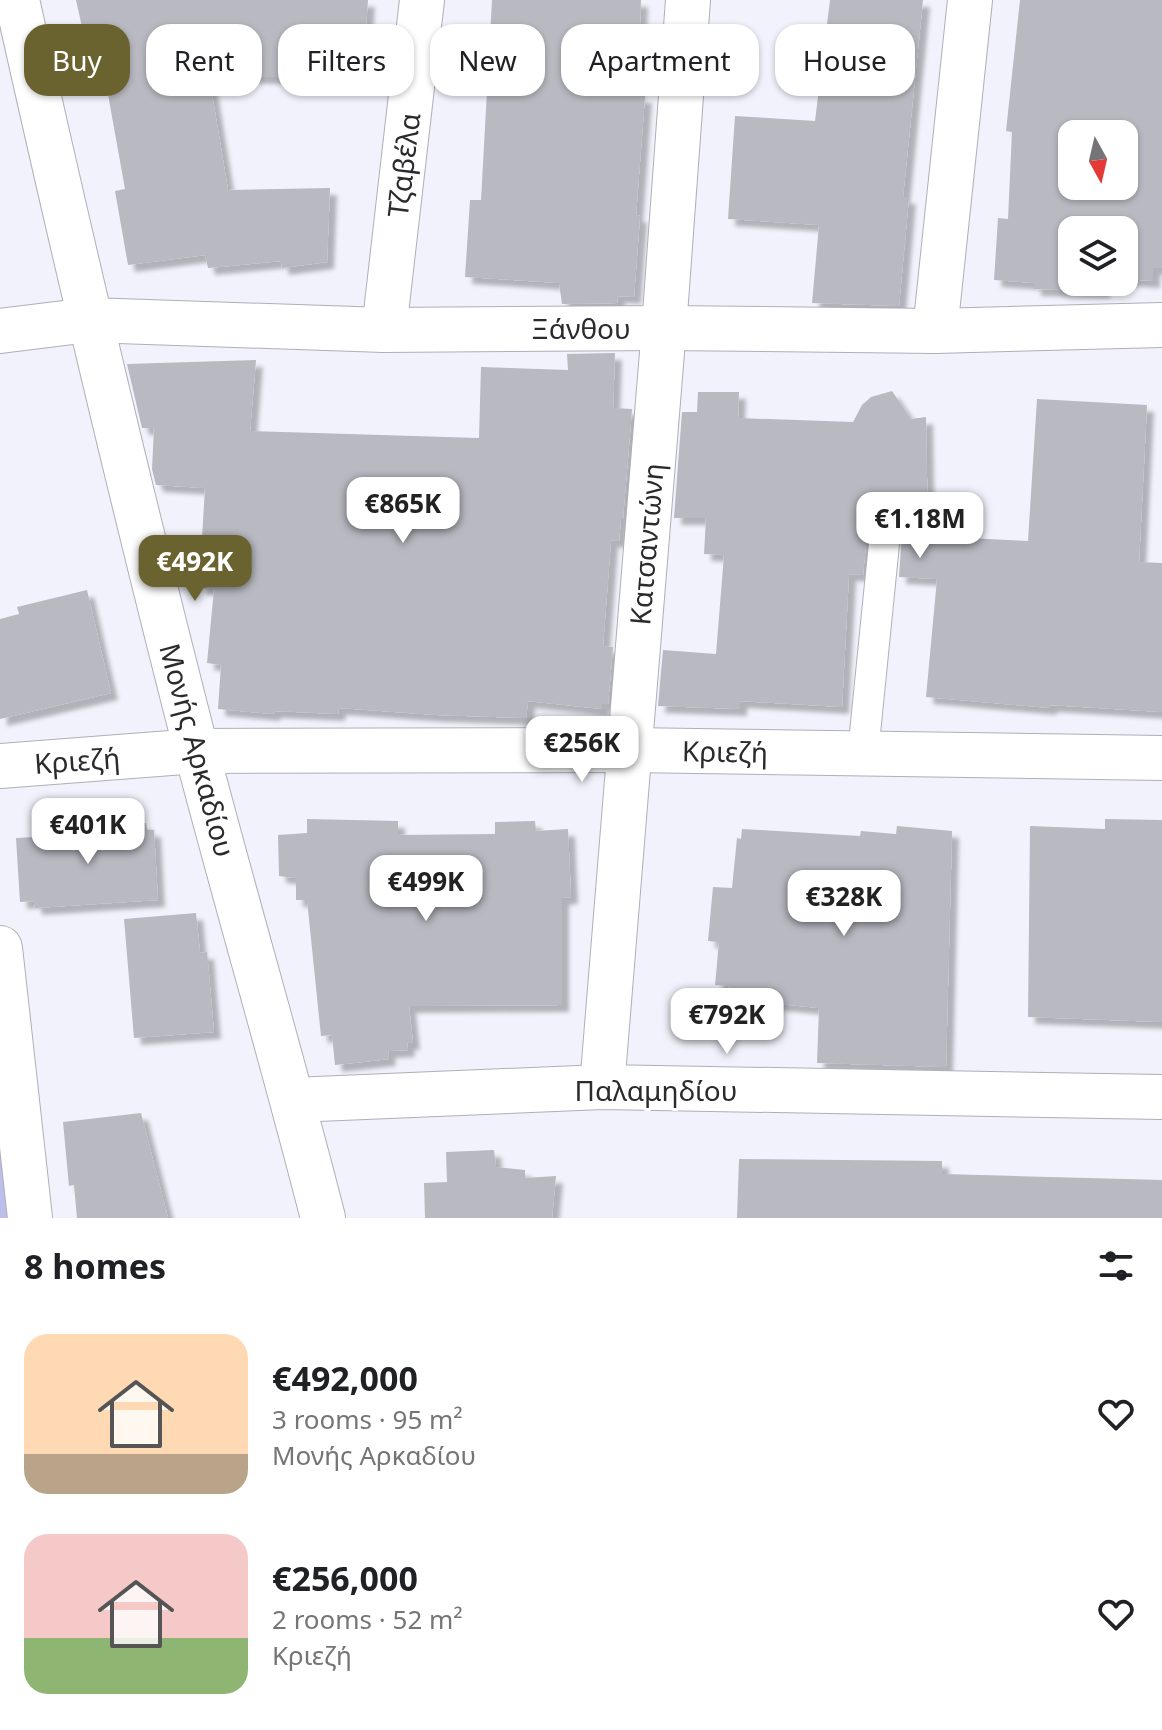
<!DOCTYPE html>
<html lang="en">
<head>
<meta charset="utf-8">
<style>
  body { margin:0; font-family:"Noto Sans",sans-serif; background:#f2f2f2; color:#202124; height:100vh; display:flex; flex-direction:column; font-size:30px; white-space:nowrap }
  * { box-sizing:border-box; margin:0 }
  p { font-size:26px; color:#757577 }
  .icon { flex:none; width:44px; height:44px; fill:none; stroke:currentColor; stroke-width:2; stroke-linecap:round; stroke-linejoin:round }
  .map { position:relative; height:1218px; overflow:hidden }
  .panel { display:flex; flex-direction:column; background:#fff; flex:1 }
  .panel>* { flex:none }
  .banner { position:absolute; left:24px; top:24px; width:1114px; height:72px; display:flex; gap:16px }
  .needle { width:52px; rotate:172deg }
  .fabs { position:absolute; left:1058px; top:120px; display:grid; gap:16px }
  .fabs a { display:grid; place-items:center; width:80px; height:80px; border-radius:16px; background:#fff; box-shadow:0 2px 6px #0004; font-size:40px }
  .price { position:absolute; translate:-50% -68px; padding:0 18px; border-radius:16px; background:#fff; color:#222; font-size:26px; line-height:52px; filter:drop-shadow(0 2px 4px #0008) }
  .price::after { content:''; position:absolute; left:50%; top:48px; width:24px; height:18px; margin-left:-12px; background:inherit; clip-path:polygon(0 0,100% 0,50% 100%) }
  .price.selected { background:#6a6330; color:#fff }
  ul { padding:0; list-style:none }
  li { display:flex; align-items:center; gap:24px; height:200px; padding:0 24px }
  li span { display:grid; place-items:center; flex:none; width:224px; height:160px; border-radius:24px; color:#555 }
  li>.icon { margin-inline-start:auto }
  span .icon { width:96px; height:96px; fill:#fffc; stroke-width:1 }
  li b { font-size:34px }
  h2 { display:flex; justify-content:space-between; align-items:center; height:96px; padding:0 24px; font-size:34px }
  .pill { padding:0 28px; border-radius:24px; background:#fff; box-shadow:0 2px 6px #0004; font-size:28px; line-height:72px }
  .pill.selected { background:#6a6330; color:#fff }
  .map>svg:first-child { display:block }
  .green { fill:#bcbfec }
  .building { fill:#b8b9c1; fill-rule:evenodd; filter:url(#shadow) }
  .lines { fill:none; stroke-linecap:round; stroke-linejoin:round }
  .lane-casing { stroke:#aeafb8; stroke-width:32 }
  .street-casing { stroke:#aeafb8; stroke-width:46 }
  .lane { stroke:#fff; stroke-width:30 }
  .street { stroke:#fff; stroke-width:44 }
  .labels { text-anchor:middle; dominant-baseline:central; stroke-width:6; stroke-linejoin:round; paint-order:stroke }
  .street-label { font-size:28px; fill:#2b2b2e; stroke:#fff }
</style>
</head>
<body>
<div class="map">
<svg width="1162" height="1218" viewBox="0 0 1162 1218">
  <defs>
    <filter id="shadow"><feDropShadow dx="7" dy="7" stdDeviation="2" flood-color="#0004"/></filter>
  </defs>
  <rect width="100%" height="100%" fill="#f1f2fb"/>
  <polygon class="green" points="0,1065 18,1218 0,1218"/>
  <g class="building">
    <polygon points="76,0 368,0 362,78 209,76 228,190 330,188 327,262 282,268 281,261 208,268 205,255 128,265 115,191 125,189 102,61 90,63"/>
    <polygon points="492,0 641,0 637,96 645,96 636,215 640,216 634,297 618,296 617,303 562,304 559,283 465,277 470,200 481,200"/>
    <polygon points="830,0 923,0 903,197 909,197 899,306 812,303 819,225 728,219 735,116 815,121"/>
    <path d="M1020,0H1162V268H1153V281L1124,279V230H1072V282H1103V291L1034,289V283L994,280L998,218L1008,219L1012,132L1006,131ZM1072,134H1124V186H1072Z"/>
    <polygon points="615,353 613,408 632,409 623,518 621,518 619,541 611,540 603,646 613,647 608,704 602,704 602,709 528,701 526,718 437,715 339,708 338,714 274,711 273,714 218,709 221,665 207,663 214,589 199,588 205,488 156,485 152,469 154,428 142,428 127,364 256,360 250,431 479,438 481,367 568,370 567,354"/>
    <polygon points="892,391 911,419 926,417 928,536 1028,541 1037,399 1147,405 1139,562 1162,563 1162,712 1050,705 1050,708 926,697 937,579 899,577 903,517 897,510 887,506 878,508 872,513 868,521 863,575 849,574 842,707 740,701 740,709 658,706 663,650 716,654 724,555 704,554 706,518 674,518 682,412 697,412 698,392 739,392 738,418 853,422 862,405 871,397"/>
    <polygon points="87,590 111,693 0,719 0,619 19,614 17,607"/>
    <polygon points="307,819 398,821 398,835 495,834 495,822 535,821 536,831 568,829 571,897 562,898 562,1005 409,1006 413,1043 407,1043 408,1050 388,1051 389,1059 335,1065 332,1035 321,1036 307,900 296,900 296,878 279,876 278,835 307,833"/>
    <polygon points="1105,819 1162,820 1162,1022 1028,1017 1030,826 1105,829"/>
    <polygon points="146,823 147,830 154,830 158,900 35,908 34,901 20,902 16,838 35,837 35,831"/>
    <polygon points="897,826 952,831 946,1067 817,1063 819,1008 728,999 729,986 715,985 719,942 708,941 713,887 732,888 737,838 741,839 742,829 860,836 861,831 896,834"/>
    <polygon points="196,913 200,953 207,952 214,1032 134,1038 124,919"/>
    <polygon points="141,1113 168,1218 77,1218 74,1185 69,1186 63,1122"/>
    <polygon points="494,1150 496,1167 525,1170 525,1178 556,1176 552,1218 425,1218 424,1183 447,1182 446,1152"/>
    <polygon points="739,1159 942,1161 942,1174 1162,1180 1162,1218 737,1218"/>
  </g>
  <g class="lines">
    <defs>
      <polyline id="lane" points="863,753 886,524"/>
      <g id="street">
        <path d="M17,0C73,251 132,500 196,749C237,906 283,1061 323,1218"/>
        <polyline points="384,330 422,0"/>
        <polyline points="0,331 89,320 384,330 664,328 935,331 1162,325"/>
        <polyline points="935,331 970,0"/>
        <polyline points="0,766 197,751 629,750 1162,758"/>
        <polyline points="0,948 30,1218"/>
        <polyline points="602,1087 664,328 688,0"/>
        <polyline points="293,1100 602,1087 1162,1097"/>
      </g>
    </defs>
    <use href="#lane" class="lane-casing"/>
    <use href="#street" class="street-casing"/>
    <use href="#lane" class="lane"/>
    <use href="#street" class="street"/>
  </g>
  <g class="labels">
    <g class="street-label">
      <text transform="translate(403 165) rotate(-83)">Τζαβέλα</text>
      <text x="581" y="328">Ξάνθου</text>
      <text transform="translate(646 544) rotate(-85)">Κατσαντώνη</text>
      <text transform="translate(198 750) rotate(75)">Μονής Αρκαδίου</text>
      <text transform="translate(725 751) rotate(1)">Κριεζή</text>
      <text transform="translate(77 760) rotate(-4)">Κριεζή</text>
      <text x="656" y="1090">Παλαμηδίου</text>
    </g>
  </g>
</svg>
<div class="fabs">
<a><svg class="needle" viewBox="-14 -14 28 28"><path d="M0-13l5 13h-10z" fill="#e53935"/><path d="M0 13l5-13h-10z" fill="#757577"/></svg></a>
<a><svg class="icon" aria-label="layers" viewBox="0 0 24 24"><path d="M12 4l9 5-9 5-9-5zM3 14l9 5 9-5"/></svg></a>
</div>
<b class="price" style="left:403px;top:545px">€865K</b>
<b class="price" style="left:920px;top:560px">€1.18M</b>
<b class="price selected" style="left:195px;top:603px">€492K</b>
<b class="price" style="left:582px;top:784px">€256K</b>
<b class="price" style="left:88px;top:866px">€401K</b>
<b class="price" style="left:426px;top:923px">€499K</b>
<b class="price" style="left:844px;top:938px">€328K</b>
<b class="price" style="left:727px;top:1056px">€792K</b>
<div class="banner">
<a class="pill selected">Buy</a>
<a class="pill">Rent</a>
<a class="pill">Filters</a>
<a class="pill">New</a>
<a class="pill">Apartment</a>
<a class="pill">House</a>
</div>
</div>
<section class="panel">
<h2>8 homes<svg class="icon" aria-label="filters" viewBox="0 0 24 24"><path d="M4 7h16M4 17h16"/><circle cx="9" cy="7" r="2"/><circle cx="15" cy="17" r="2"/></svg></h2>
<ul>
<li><span style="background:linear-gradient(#ffd9b3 75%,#b9a48a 0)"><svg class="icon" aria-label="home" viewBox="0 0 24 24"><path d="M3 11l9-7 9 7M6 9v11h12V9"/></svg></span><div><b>€492,000</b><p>3 rooms · 95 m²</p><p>Μονής Αρκαδίου</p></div><svg class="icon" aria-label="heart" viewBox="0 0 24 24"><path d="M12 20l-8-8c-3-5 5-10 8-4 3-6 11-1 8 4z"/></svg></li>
<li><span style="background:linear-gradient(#f6c9c9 65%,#8fb573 0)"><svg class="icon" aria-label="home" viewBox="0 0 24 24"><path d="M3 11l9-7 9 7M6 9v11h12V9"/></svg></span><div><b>€256,000</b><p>2 rooms · 52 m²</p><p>Κριεζή</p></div><svg class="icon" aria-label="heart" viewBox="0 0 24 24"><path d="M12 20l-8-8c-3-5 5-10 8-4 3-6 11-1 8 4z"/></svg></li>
</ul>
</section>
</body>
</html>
